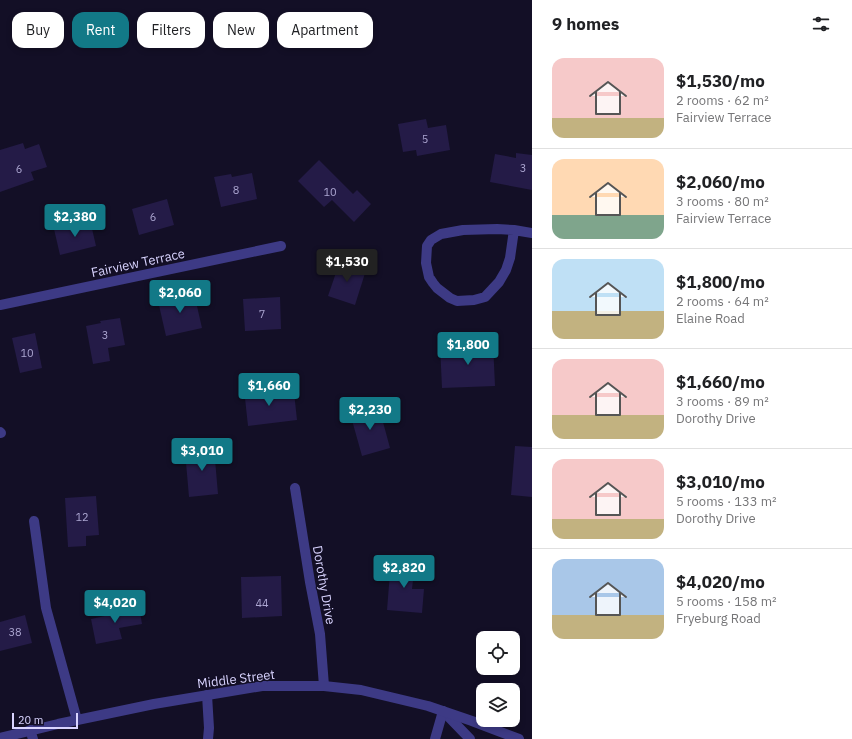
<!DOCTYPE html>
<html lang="en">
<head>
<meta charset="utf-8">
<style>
  body { margin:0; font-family:"IBM Plex Sans",sans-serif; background:#f6f6f6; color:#202124; height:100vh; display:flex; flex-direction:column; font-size:15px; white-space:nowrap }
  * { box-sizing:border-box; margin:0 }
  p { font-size:13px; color:#757577 }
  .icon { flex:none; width:22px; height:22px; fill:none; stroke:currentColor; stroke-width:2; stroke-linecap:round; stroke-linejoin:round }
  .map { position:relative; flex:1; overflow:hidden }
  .details { display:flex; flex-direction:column; background:#fff; width:320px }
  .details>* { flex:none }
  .banner { position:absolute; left:12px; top:12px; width:380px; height:36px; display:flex; gap:8px }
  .tools { position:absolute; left:476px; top:631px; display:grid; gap:8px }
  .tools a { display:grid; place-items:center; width:44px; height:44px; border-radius:8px; background:#fff; box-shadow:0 2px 6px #0003; font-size:20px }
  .scale { position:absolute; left:12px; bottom:10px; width:66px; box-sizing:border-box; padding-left:4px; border:2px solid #d9d4ff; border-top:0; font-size:11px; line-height:14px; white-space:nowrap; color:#d9d4ff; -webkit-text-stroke:3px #130f26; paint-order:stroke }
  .price { position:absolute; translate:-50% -34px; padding:0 9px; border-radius:4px; background:#127987; color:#fff; font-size:13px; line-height:26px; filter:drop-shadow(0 1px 2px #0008) }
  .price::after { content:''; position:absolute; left:50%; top:24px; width:12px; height:9px; margin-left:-6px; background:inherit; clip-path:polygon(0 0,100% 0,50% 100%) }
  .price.current { background:#222; color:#fff }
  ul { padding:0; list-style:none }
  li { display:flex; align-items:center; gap:12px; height:100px; padding:0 20px }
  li+li { border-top:1px solid #e0e0e0 }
  li span { display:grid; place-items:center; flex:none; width:112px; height:80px; border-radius:12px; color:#555 }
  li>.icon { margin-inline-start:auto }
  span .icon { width:48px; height:48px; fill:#fffc; stroke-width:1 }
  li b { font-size:17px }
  h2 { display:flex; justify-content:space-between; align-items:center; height:48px; padding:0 20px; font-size:17px }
  .pill { padding:0 14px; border-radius:12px; background:#fff; box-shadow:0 2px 6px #0003; font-size:14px; line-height:36px }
  .pill.current { background:#127987; color:#fff }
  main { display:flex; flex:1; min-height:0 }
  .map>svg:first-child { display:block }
  .building { fill:#241b47 }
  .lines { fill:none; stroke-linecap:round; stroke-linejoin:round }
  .service { stroke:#3d3a85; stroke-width:10 }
  .minor { stroke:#3d3a85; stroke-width:10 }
  .labels { text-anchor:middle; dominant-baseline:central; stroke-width:3; stroke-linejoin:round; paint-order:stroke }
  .number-label { font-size:11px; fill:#aca6d1 }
  .street-label { font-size:13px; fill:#d9d4ff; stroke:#130f26 }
</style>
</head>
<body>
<main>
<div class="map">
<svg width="532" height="739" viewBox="0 0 532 739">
  <rect width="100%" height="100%" fill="#130f26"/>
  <g class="building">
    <polygon points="426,119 428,128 446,125 450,150 417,156 416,150 403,152 398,124"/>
    <polygon points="23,143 25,149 39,144 47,167 31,172 34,180 0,192 0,150"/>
    <polygon points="516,153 532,155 532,190 490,182 495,154 516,158"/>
    <polygon points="319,160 353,194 357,190 371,204 354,222 332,200 324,207 298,181"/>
    <polygon points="252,173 257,199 221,207 214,177 231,174 232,177"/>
    <polygon points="167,199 174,225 139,235 132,209"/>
    <polygon points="90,220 96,246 60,255 54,229"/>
    <polygon points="340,261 366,270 355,305 328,296"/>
    <polygon points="194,293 202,328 166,336 158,301"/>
    <polygon points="280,297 281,329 245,331 243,299"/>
    <polygon points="120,318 125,345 108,348 110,361 93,364 86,326 101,323 100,321"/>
    <polygon points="35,333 42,368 20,373 12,338"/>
    <polygon points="493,343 495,386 442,388 440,345"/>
    <polygon points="261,387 262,396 294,392 297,420 248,426 244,389"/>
    <polygon points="377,406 381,422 383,422 390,448 362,456 350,413"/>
    <polygon points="515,446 532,447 532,497 511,495"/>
    <polygon points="214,448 218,494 189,497 185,451"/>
    <polygon points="96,496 99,535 86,536 86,546 68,547 65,498"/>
    <polygon points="391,560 415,562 412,589 424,589 422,613 387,610"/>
    <polygon points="281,576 282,616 242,618 241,577"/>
    <polygon points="139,606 142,624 119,628 122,639 96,644 91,619 114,614 114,611"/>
    <polygon points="25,615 32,643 0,651 0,622"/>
  </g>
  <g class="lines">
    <g class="service">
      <polyline points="207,695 209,728 208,739"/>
      <polyline points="443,711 470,739"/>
      <polyline points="30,730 33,739"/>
      <polyline points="435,739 443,711"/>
    </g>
    <g class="minor">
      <polyline points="514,230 510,258 506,270 499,282 485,297 474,300 457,301 450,298 437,288 433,283 429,277 426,263 427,246 431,240 441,234 463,230 497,229 514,230 532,233"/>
      <polyline points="0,305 281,246"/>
      <polyline points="0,432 1,433"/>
      <polyline points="295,488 310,582 320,634 324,686"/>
      <polyline points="34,521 46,608 77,720"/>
      <polyline points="0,738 58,724 154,704 262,686 324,686 361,690 428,706 472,721 519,739"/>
    </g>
  </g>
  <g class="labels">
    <g class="number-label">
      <text x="425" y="139">5</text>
      <text x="523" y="168">3</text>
      <text x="19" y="169">6</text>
      <text x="236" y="190">8</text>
      <text x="330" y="192">10</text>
      <text x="153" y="217">6</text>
      <text x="262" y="314">7</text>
      <text x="105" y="335">3</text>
      <text x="27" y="353">10</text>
      <text x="82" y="517">12</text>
      <text x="262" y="603">44</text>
      <text x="15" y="632">38</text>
    </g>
    <g class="street-label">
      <text transform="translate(138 263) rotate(-12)">Fairview Terrace</text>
      <text transform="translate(324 585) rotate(80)">Dorothy Drive</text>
      <text transform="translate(236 679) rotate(-7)">Middle Street</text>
    </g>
  </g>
</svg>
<div class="tools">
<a><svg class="icon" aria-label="locate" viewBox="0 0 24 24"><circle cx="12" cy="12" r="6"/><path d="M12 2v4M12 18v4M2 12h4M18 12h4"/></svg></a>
<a><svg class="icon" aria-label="layers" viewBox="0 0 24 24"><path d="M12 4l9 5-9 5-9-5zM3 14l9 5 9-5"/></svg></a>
</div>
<div class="scale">20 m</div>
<b class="price" style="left:75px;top:238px">$2,380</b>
<b class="price current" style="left:347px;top:283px">$1,530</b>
<b class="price" style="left:180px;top:314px">$2,060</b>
<b class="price" style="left:468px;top:366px">$1,800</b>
<b class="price" style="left:269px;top:407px">$1,660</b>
<b class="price" style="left:370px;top:431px">$2,230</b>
<b class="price" style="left:202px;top:472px">$3,010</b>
<b class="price" style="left:404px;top:589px">$2,820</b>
<b class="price" style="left:115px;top:624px">$4,020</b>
<div class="banner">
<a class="pill">Buy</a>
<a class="pill current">Rent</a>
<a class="pill">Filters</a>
<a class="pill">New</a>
<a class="pill">Apartment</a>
</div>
</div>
<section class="details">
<h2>9 homes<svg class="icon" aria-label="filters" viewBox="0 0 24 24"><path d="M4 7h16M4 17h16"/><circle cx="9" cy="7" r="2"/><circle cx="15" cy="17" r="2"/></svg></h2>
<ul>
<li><span style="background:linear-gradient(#f6c9c9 75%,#c2b280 0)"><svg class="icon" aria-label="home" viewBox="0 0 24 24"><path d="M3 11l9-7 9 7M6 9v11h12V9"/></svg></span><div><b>$1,530/mo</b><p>2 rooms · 62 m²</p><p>Fairview Terrace</p></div></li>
<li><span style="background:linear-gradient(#ffd9b3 70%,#7fa58c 0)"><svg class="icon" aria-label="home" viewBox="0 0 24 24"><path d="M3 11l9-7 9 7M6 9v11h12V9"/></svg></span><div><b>$2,060/mo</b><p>3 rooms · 80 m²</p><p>Fairview Terrace</p></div></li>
<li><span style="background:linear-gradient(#bfe0f5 65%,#c2b280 0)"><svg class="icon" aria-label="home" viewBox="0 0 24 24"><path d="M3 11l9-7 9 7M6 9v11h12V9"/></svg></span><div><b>$1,800/mo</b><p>2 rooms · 64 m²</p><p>Elaine Road</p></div></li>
<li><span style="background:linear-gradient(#f6c9c9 70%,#c2b280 0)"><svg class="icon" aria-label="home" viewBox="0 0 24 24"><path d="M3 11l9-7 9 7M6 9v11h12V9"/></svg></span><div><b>$1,660/mo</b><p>3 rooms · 89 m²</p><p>Dorothy Drive</p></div></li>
<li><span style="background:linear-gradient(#f6c9c9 75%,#c2b280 0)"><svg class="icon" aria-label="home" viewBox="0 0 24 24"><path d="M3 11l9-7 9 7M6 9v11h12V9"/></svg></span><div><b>$3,010/mo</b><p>5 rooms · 133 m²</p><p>Dorothy Drive</p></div></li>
<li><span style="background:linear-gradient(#a9c7e8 70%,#c2b280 0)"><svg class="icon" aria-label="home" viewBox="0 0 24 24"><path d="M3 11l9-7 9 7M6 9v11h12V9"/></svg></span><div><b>$4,020/mo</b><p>5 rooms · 158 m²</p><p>Fryeburg Road</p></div></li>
</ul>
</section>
</main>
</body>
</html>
